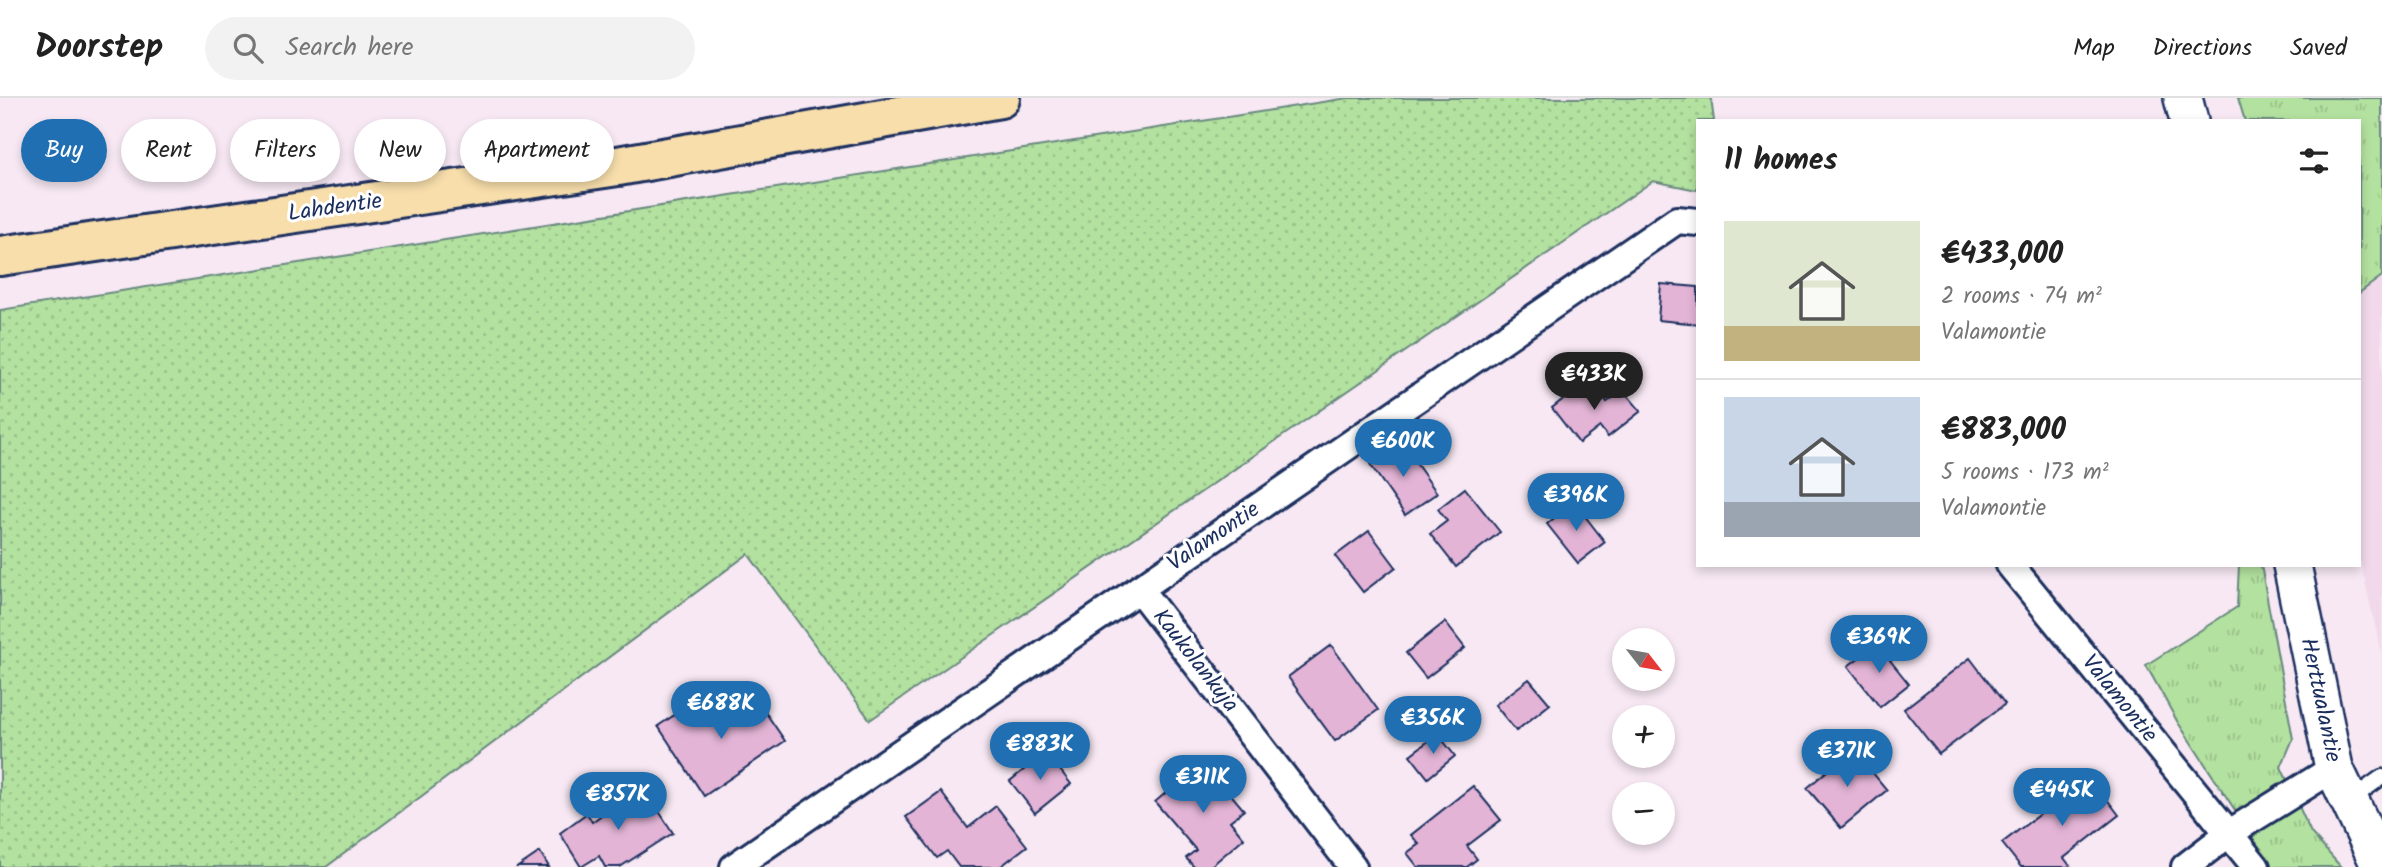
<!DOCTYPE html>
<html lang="en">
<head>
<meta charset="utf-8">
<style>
  body { margin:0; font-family:Kalam,sans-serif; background:#f2f2f2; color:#222; height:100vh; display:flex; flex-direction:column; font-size:26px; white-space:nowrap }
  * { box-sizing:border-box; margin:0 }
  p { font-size:23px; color:#767676 }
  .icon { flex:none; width:38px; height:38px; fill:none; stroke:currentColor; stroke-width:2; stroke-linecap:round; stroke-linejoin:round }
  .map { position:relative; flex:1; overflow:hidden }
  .sheet { position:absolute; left:1696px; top:21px; width:665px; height:448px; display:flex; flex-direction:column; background:#fff; border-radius:0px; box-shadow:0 4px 10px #0003 }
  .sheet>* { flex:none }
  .banner { position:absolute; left:21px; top:21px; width:665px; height:63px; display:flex; gap:14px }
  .needle { width:46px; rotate:121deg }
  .controls { position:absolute; left:1612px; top:530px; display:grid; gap:14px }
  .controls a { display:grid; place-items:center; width:63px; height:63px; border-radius:50%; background:#fff; box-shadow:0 4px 10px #0003; font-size:35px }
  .price { position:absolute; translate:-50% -60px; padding:0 16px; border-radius:24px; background:#1f6fb2; color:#fff; font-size:23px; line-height:46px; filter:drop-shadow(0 2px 4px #0008) }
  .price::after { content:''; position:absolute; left:50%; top:42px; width:21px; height:16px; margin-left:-10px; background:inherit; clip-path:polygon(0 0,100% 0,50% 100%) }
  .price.on { background:#222; color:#fff }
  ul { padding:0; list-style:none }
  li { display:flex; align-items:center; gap:21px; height:175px; padding:0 28px }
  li+li { border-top:2px solid #e0e0e0 }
  li span { display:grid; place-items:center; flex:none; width:196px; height:140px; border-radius:0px; color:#555 }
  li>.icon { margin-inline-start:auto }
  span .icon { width:84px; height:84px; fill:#fffc; stroke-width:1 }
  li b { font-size:30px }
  h2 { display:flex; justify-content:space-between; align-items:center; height:84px; padding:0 28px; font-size:30px }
  .chip { padding:0 24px; border-radius:32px; background:#fff; box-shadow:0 4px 10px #0003; font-size:24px; line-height:63px }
  .chip.on { background:#1f6fb2; color:#fff }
  header { display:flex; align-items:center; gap:42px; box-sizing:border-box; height:98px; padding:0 35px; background:#fff; border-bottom:2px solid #e0e0e0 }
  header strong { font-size:33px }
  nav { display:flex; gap:38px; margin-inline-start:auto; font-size:24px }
  .search { width:490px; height:63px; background:#f2f2f2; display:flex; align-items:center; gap:18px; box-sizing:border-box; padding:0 24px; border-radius:38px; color:#767676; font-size:26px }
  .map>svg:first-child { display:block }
  .built { fill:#f1d8ea }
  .grass { fill:url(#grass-dots); stroke:#67887e; stroke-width:2 }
  .park { fill:url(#park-tufts); stroke:#67887e; stroke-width:2 }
  .building { fill:#e3b4d6; stroke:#1b2f5e; stroke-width:2 }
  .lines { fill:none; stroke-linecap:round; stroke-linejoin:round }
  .lane-casing { stroke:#1b2f5e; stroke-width:19 }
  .street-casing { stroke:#1b2f5e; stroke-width:32 }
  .secondary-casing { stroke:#1b2f5e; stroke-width:42 }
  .highway-casing { stroke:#1b2f5e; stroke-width:44 }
  .lane { stroke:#fff; stroke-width:14 }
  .street { stroke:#fff; stroke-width:26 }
  .secondary { stroke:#fff; stroke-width:37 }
  .highway { stroke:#f8deab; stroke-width:38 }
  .labels { text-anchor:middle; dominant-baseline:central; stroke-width:6; stroke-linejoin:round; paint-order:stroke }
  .street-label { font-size:23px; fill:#1b2f5e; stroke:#fff }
</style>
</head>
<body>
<header>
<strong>Doorstep</strong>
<div class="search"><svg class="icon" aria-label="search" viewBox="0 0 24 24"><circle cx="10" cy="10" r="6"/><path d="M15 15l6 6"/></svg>Search here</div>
<nav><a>Map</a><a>Directions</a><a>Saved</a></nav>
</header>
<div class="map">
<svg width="2382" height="769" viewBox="0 0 2382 769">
  <defs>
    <pattern id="grass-dots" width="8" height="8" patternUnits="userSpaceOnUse" patternTransform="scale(1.75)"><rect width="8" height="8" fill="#b3e19f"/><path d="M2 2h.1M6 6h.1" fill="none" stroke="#99c18b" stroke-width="1.8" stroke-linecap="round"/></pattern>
    <pattern id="park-tufts" width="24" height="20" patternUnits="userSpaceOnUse" patternTransform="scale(1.75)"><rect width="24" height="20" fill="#b3e19f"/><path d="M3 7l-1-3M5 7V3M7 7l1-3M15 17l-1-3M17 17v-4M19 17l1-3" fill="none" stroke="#99c18b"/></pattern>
  </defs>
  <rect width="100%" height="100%" fill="#f7e8f3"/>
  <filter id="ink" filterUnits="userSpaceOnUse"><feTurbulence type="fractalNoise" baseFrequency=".0143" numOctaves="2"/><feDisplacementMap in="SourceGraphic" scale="14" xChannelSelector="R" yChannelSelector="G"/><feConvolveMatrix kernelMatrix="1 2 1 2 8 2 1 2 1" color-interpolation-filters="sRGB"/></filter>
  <g filter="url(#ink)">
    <polygon class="built" points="2382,178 2382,557 2359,458 2359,195"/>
    <polygon class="grass" points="1348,0 1711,0 1714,23 1698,23 1697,92 1653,83 870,622 748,456 326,769 0,769 0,212"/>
    <g class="park">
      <polygon points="2238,0 2382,0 2382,178 2359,195 2359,23 2245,23"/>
      <polygon points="2239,467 2261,467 2293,641 2281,669 2311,735 2341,769 2272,769 2177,623 2146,567 2237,509"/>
    </g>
    <g class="building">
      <polygon points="1661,186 1698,189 1698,226 1658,222"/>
      <polygon points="1589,281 1607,304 1623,292 1641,313 1608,339 1600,329 1579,345 1552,310"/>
      <polygon points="1401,344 1437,395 1405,417 1370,366"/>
      <polygon points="1465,390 1500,434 1456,469 1430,436 1447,423 1438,411"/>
      <polygon points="1574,404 1605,444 1578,465 1547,426"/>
      <polygon points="1369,433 1396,469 1363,494 1335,458"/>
      <polygon points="1445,524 1465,550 1426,580 1406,555"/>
      <polygon points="1877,546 1909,586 1880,609 1848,568"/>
      <polygon points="1331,547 1378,612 1335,643 1288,579"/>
      <polygon points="1970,560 2005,606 1939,656 1904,611"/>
      <polygon points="1529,581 1550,606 1516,633 1495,607"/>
      <polygon points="751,593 785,643 704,698 658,628 694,604 707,623"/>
      <polygon points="1438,636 1455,658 1428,680 1410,657"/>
      <polygon points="1853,651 1887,692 1841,730 1807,690"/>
      <polygon points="1046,654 1071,686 1035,715 1010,683"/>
      <polygon points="1203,663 1244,712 1230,723 1244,740 1210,769 1194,769 1186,760 1196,752 1155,704"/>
      <polygon points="2089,678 2119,717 2064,760 2071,769 2021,769 2002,745"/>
      <polygon points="642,687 673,735 620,769 605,769 599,758 581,769 560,735 587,715 592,724"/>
      <polygon points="1473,688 1501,722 1467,748 1477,761 1467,769 1418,769 1407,755 1419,746 1411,737"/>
      <polygon points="941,694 968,730 996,708 1027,748 1000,769 959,769 947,753 937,760 906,719"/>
      <polygon points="540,754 549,769 518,769"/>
    </g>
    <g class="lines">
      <defs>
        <polyline id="lane" points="2350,702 2382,679"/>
        <g id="street">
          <polyline points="2010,467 2256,769"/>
          <polyline points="1139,491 1353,769"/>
          <polyline points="734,769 1677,122 1698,124"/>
          <polyline points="2185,769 2228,736 2334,670"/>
        </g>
        <g id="secondary">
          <polyline points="2183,0 2189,23"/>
          <polyline points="2292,467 2334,670 2381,769"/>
        </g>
        <polyline id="highway" points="0,158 618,68 1000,0"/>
      </defs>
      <use href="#lane" class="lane-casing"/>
      <use href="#street" class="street-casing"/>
      <use href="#secondary" class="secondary-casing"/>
      <use href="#highway" class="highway-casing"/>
      <use href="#lane" class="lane"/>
      <use href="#street" class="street"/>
      <use href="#secondary" class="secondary"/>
      <use href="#highway" class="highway"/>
    </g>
  </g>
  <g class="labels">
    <g class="street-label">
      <text transform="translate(335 110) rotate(-8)">Lahdentie</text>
      <text transform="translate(1214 439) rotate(-34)">Valamontie</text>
      <text transform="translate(1195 563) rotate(52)">Kaukolankuja</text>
      <text transform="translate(2119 601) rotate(51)">Valamontie</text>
      <text transform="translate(2320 602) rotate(78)">Herttualantie</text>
    </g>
  </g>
</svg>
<div class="controls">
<a><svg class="needle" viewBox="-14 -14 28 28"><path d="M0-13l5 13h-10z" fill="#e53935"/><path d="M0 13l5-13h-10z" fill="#767676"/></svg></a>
<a>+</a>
<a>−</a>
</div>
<b class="price on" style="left:1594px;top:314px">€433K</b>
<b class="price" style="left:1403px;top:381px">€600K</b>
<b class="price" style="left:1576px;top:435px">€396K</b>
<b class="price" style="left:1879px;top:577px">€369K</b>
<b class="price" style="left:721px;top:643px">€688K</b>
<b class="price" style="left:1433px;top:658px">€356K</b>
<b class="price" style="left:1040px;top:684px">€883K</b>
<b class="price" style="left:1847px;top:691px">€371K</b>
<b class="price" style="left:1203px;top:717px">€311K</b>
<b class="price" style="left:2062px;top:730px">€445K</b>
<b class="price" style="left:618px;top:734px">€857K</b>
<div class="banner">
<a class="chip on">Buy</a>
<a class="chip">Rent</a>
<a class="chip">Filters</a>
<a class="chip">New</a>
<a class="chip">Apartment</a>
</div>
<section class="sheet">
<h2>11 homes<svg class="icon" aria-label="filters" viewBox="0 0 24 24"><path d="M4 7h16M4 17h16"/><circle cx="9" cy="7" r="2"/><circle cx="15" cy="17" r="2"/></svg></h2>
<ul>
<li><span style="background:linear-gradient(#dfe7d0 75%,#c2b280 0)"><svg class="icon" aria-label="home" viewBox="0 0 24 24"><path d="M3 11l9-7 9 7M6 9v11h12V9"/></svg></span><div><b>€433,000</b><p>2 rooms · 74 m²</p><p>Valamontie</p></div></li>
<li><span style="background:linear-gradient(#c9d6e8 75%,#9aa5b1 0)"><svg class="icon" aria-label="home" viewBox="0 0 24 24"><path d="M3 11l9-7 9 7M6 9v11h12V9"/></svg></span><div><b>€883,000</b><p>5 rooms · 173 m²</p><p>Valamontie</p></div></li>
</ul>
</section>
</div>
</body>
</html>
